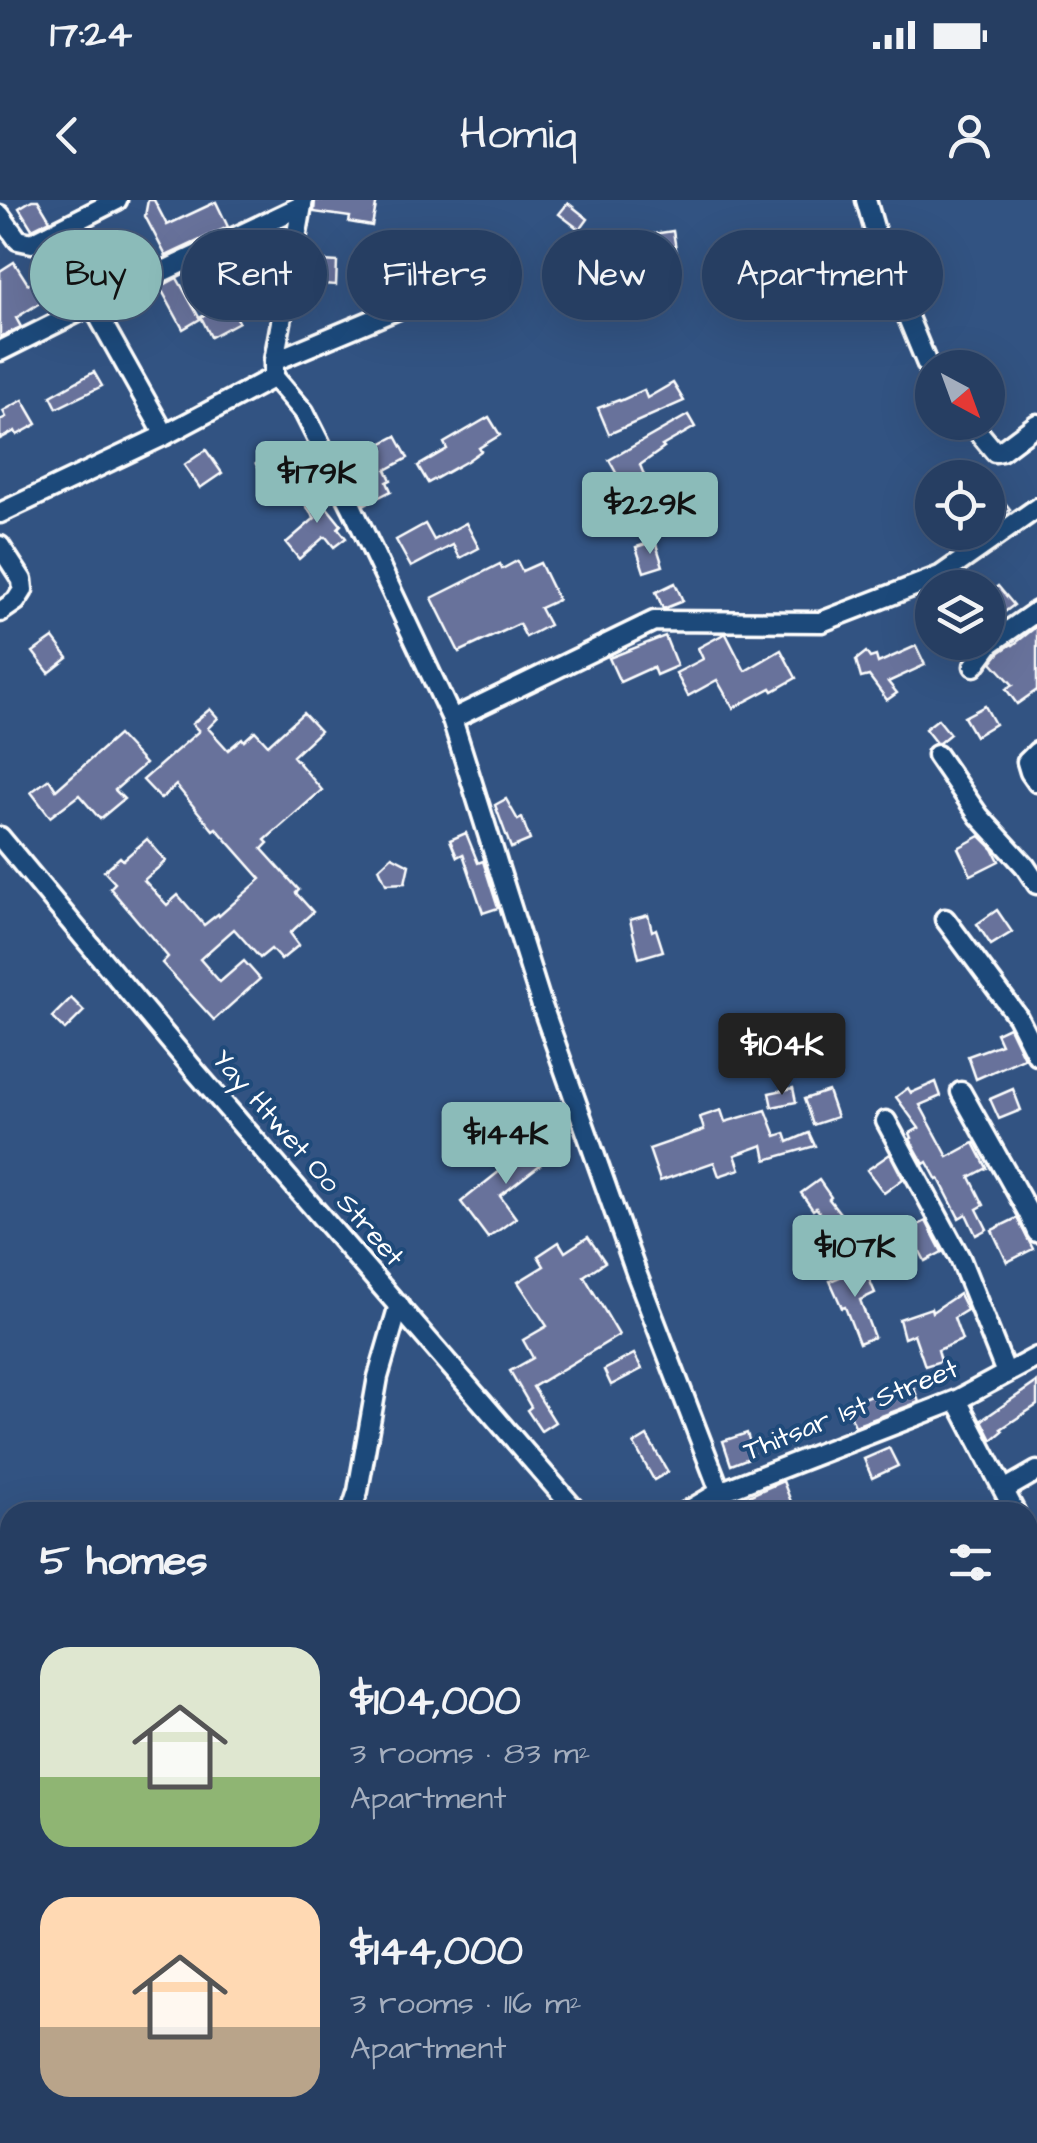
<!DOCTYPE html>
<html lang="en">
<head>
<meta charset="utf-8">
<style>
  body { margin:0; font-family:"Architects Daughter",sans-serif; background:#2e4568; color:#f1f3f6; height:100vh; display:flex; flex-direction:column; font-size:38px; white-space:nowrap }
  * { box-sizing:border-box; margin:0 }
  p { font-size:32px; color:#a4aebe }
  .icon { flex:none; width:55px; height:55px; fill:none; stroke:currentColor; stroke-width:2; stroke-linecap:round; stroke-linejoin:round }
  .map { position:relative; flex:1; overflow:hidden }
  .sheet { position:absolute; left:0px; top:1302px; width:1038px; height:642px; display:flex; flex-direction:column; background:#263e62; border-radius:30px 30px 0 0; box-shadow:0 10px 40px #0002,0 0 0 2px #425777 }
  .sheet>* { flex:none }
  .hud { position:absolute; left:30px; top:30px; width:978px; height:90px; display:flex; gap:20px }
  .needle { width:65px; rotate:139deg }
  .controls { position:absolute; left:915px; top:150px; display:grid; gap:20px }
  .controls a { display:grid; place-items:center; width:90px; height:90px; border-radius:50%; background:#263e62; box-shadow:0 10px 40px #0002,0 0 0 2px #425777; font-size:50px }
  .price { position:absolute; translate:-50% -85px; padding:0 22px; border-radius:10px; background:#8bbbb9; color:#111; font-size:32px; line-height:65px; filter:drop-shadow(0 2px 5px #0008) }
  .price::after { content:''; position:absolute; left:50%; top:60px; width:30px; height:22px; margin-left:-15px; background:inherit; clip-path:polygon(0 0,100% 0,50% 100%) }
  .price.current { background:#222; color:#fff }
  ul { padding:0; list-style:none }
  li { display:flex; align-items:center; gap:30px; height:250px; padding:0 40px }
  li span { display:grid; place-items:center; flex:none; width:280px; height:200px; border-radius:30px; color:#555 }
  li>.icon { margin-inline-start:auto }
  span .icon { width:120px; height:120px; fill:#fffc; stroke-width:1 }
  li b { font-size:42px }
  h2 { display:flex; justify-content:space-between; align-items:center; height:120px; padding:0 40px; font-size:42px }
  .tag { padding:0 35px; border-radius:45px; background:#263e62; box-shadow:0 10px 40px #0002,0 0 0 2px #425777; font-size:35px; line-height:90px }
  .tag.current { background:#8bbbb9; color:#111 }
  .status { display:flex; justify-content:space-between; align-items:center; height:70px; padding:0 50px; background:#263e62; direction:ltr }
  .status svg { height:28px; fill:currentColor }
  header { display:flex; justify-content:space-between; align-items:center; height:130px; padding:0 40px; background:#263e62; font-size:45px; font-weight:600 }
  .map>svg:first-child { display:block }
  .building { fill:#67729b; stroke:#fff; stroke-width:2.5 }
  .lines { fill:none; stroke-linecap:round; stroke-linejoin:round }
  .minor-casing { stroke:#fff; stroke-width:25 }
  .minor { stroke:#1f4a7a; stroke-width:18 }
  .labels { text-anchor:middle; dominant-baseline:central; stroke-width:8; stroke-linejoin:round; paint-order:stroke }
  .street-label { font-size:28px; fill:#fff; stroke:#1f4a7a }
</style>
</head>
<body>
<div class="status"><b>17:24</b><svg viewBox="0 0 49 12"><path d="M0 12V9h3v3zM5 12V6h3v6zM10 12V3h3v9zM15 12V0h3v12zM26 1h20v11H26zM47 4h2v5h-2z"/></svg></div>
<header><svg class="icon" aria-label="back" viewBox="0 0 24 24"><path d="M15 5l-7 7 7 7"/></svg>Homiq<svg class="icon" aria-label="person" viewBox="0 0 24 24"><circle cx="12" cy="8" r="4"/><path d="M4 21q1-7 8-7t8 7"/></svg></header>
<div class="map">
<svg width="1037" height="1943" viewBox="0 0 1037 1943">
  <rect width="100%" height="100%" fill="#325382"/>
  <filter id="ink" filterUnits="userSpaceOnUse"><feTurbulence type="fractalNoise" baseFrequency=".01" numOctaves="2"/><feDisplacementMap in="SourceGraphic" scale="20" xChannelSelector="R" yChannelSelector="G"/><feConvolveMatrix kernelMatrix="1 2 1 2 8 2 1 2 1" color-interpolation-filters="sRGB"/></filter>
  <g filter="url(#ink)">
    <g class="building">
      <polygon points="32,0 38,0 50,20 32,29 19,8"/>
      <polygon points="148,0 154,0 167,25 216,2 228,27 166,56 145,16"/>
      <polygon points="315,0 377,0 372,26 349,22 350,17 314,12"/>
      <polygon points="568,3 588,19 580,30 559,14"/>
      <polygon points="673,31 678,61 658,65 653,34"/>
      <polygon points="136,52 142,67 121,77 114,62"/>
      <polygon points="253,55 261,67 250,74 252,77 226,93 216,77"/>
      <polygon points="309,60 337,62 336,85 308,83"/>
      <polygon points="14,62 28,84 56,68 72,95 50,108 46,99 16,118 21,127 0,137 0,71"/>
      <polygon points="177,78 200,119 183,129 160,87"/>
      <polygon points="229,102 239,122 211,137 201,117"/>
      <polygon points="94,172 102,186 57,208 51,196"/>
      <polygon points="673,183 684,201 609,234 598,208 619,200 620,201 644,190 647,198"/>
      <polygon points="23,200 37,224 17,235 15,231 0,239 0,220 6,217 3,211"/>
      <polygon points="688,215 695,227 662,246 664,248 640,265 666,329 646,336 639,316 642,315 624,275 619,278 609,260"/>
      <polygon points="489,217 500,235 479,248 481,251 467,261 428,283 418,266 447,249 444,243"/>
      <polygon points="396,236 408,258 386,270 391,280 387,282 391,291 365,304 344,263"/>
      <polygon points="206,250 222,273 200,288 184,265"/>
      <polygon points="274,254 287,277 270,287 256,264"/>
      <polygon points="319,287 330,302 325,305 341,325 338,328 346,338 334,347 326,337 324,337 299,359 286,343 315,318 301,299"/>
      <polygon points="997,293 1010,309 988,326 988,300"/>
      <polygon points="466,323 479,348 460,358 453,345 411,367 396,340 425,324 434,340"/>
      <polygon points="655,341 663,366 644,372 636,347"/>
      <polygon points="517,361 522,371 540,363 558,400 540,408 549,425 526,437 519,424 459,452 432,398 500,364 502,369"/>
      <polygon points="675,383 683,401 663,409 656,392"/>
      <polygon points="998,386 1014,405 998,417 988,403 988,394"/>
      <polygon points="1037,426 1037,490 1017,504 1006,489 1013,485 992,462 1000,452 1012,444 1013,445"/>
      <polygon points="724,434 726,434 745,471 781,450 796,478 773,491 771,488 733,508 717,480 688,496 676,473 703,459 698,448"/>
      <polygon points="665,436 677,466 656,475 653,467 620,482 609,458"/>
      <polygon points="53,438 68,458 49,473 33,452"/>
      <polygon points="916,446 925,465 888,482 897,493 887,500 869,476 861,478 856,460 866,452 870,458 876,456 878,463"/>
      <polygon points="985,506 995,524 975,536 964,517"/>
      <polygon points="210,509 218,518 208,528 228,550 242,538 244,541 255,531 268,545 303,513 320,531 293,556 322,590 265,640 268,643 262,649 299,690 296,693 313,712 290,733 299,745 281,760 271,749 260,758 234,729 200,759 220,782 244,761 260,779 214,820 162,763 168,757 110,688 115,683 104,671 120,657 123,660 147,639 166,661 144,680 167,705 178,695 204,725 218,714 219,716 261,679 216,628 213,630 176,585 161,599 143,580 199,531 192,524"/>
      <polygon points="938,519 950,534 939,543 936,543 925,529"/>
      <polygon points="118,535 145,564 115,590 124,599 100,619 79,595 50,617 31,592 49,579 56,590"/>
      <polygon points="506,599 518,620 522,618 530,640 511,648 495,605"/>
      <polygon points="466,633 478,663 483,661 498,708 483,713 463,654 457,657 450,640"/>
      <polygon points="980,636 993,649 999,661 971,675 958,648"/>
      <polygon points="392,656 409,665 405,683 386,684 379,668"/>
      <polygon points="997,710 1012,732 991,745 977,724"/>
      <polygon points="648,715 652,731 656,729 663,751 639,758 630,720"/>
      <polygon points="71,798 84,811 65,830 52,817"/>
      <polygon points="1009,827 1024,858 976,879 968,856 1001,844 996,833"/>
      <polygon points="936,882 941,896 920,905 948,957 974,943 987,968 970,977 984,1005 977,1009 987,1029 976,1035 966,1014 959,1018 939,979 937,980 927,962 924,964 910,939 912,938 910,933 919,928 896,897 908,888 911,893"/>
      <polygon points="793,888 796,902 772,907 769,893"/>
      <polygon points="1013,889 1021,910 999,919 990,899"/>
      <polygon points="828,891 837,917 813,925 804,899"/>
      <polygon points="721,910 725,922 766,910 776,936 785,933 788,942 809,933 815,946 766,960 763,945 735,955 740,969 719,976 714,962 660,981 649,949 704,930 700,917"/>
      <polygon points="547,928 560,943 537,962 540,965 500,996 516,1018 488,1038 461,1002 540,939 538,937"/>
      <polygon points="890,954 903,979 884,993 867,970"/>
      <polygon points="819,980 831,997 829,999 843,1017 831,1026 816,1008 813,1010 801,993"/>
      <polygon points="1017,1018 1033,1049 1007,1062 992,1030"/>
      <polygon points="926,1021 942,1052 925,1061 909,1030"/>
      <polygon points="883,1024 896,1050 874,1061 861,1036"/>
      <polygon points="588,1037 605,1062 584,1076 619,1135 533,1187 555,1222 541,1231 527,1210 531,1207 510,1171 533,1158 523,1140 547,1126 518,1082 544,1066 538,1056 559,1042 565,1052"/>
      <polygon points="864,1067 875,1093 860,1100 874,1137 859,1143 845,1107 842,1108 830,1081"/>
      <polygon points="959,1094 967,1110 954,1118 962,1140 938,1150 941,1161 925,1166 914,1134 904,1138 899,1119 931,1108 932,1112"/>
      <polygon points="634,1154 642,1169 611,1185 604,1170"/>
      <polygon points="1037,1182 1037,1205 1001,1229 1003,1231 992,1240 982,1220"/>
      <polygon points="914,1188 919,1202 855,1226 846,1205 873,1194 875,1200"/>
      <polygon points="747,1233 753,1253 748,1255 749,1258 731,1265 723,1241"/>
      <polygon points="647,1236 668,1272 654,1280 634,1244"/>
      <polygon points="889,1248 898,1266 872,1278 864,1259"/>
      <polygon points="783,1281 795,1312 740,1312 737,1301"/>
    </g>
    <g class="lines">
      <defs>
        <g id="minor">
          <polyline points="303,0 274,161 274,177 304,212 352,307 452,519 542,806 637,1075 728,1312"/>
          <polyline points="866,0 881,52 932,176"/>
          <polyline points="0,15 18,40 32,43 117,0"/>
          <polyline points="52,33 165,235"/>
          <polyline points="0,151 92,105 301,6"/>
          <polyline points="274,161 420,100"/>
          <polyline points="970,222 995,252 1001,251 1037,224"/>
          <polyline points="0,313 165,235 274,177"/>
          <polyline points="0,346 22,380 23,390 16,401 0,412"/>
          <polyline points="974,466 991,443 1037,411"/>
          <polyline points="452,519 654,421 821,422 940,376 1037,308"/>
          <polyline points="1037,552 1027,562 1030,572 1037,582"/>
          <polyline points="937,555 979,616 1025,666 1037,684"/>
          <polyline points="0,637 195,871 577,1312"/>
          <polyline points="945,719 1017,816 1037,855"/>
          <polyline points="961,892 1028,1012 1037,1032"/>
          <polyline points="886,921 960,1058 1006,1173"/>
          <polyline points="957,1200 1015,1312"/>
          <polyline points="1004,1290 1037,1271"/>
          <polyline points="351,1312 358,1291 378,1177 399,1105"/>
          <polyline points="686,1312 720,1292 957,1200 1037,1157"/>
          <polyline points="1028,1340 1037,1361"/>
          <polyline points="1028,1389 1037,1384"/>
          <polyline points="1028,1512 1037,1507"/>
          <polyline points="1028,1625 1037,1619"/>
          <polyline points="0,1845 10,1839"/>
          <polyline points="1028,1882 1037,1893"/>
          <polyline points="242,1935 248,1943"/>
          <polyline points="696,1935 700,1943"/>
          <polyline points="914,1935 918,1943"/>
          <polyline points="792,1943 805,1935"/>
        </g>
      </defs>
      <use href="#minor" class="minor-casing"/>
      <use href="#minor" class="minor"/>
    </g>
  </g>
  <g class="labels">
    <g class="street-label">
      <text transform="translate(308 958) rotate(49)">Yay Htwet Oo Street</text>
      <text transform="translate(851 1210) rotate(-22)">Thitsar 1st Street</text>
    </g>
  </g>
</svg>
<div class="controls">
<a><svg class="needle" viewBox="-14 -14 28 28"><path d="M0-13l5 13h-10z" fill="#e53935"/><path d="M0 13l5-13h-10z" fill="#a4aebe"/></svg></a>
<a><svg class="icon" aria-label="locate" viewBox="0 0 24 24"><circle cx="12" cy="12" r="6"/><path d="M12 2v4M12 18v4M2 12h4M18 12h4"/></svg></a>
<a><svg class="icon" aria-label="layers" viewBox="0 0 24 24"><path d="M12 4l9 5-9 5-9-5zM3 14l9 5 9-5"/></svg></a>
</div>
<b class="price" style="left:317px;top:326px">$179K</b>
<b class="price" style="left:650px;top:357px">$229K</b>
<b class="price current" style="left:782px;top:898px">$104K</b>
<b class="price" style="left:506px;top:987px">$144K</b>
<b class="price" style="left:855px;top:1100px">$107K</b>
<div class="hud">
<a class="tag current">Buy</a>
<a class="tag">Rent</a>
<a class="tag">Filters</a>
<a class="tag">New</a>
<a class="tag">Apartment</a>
</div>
<section class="sheet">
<h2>5 homes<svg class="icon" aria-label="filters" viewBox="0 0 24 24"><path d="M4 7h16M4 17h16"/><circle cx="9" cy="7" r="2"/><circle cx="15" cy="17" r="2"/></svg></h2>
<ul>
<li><span style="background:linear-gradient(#dfe7d0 65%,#8fb573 0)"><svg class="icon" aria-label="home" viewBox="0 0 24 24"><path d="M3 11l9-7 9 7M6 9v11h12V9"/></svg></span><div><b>$104,000</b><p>3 rooms · 83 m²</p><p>Apartment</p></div></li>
<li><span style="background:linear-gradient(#ffd9b3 65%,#b9a48a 0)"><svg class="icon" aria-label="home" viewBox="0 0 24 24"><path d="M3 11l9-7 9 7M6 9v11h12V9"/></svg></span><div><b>$144,000</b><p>3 rooms · 116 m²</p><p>Apartment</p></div></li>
</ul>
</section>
</div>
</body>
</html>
